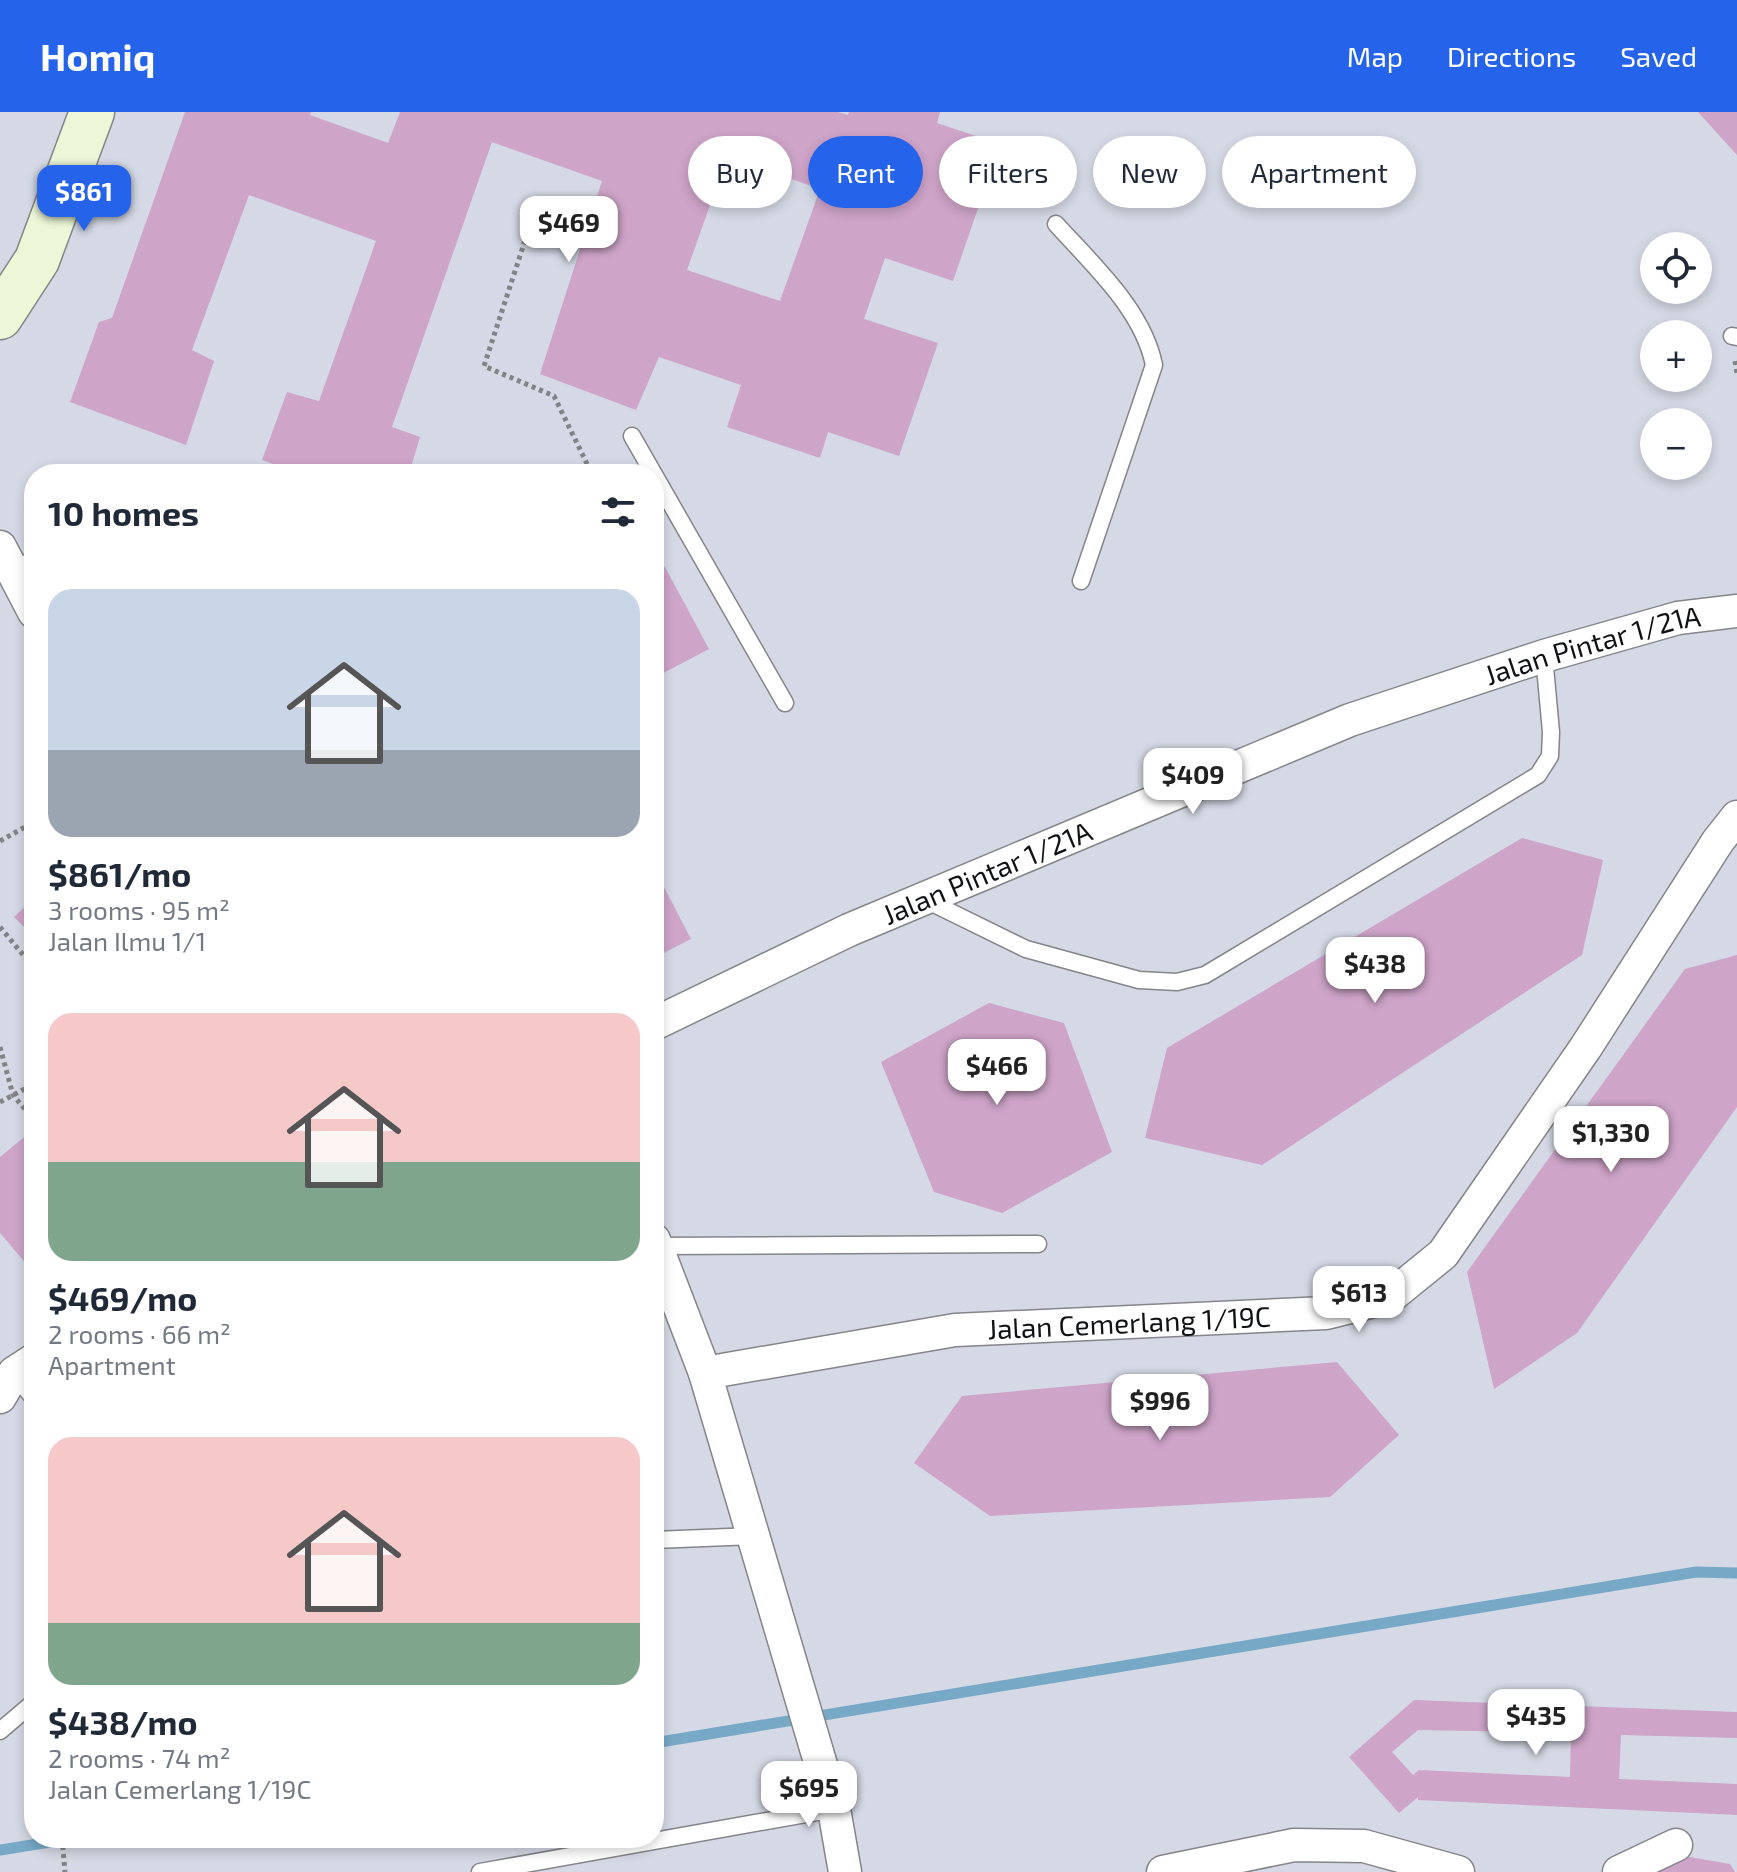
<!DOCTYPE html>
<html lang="en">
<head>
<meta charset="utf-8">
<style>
  body { margin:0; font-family:"Exo 2",sans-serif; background:#f2f2f3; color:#1f2937; height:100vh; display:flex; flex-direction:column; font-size:30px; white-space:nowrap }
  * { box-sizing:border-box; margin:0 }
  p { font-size:26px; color:#747a83 }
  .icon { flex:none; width:44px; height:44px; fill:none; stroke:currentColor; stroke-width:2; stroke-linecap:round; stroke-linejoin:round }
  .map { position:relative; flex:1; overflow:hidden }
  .side { position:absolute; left:24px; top:352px; width:640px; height:1384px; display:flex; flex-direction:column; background:#fff; border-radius:32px; box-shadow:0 4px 12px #0003 }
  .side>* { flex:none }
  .hud { position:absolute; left:688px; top:24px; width:760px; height:72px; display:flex; gap:16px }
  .controls { position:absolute; left:1640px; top:120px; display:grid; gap:16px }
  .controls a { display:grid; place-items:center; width:72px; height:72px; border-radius:50%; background:#fff; box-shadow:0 4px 12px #0003; font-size:40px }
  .price { position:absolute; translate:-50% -68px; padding:0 18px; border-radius:16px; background:#fff; color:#222; font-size:26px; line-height:52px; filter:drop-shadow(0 2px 4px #0008) }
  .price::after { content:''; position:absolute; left:50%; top:48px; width:24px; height:18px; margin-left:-12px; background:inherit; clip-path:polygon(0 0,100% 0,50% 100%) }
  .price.active { background:#2563eb; color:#fff }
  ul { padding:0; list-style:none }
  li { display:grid; align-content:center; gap:16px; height:424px; padding:0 24px }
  li span { display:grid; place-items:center; height:248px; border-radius:24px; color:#555 }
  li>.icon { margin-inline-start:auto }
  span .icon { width:144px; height:144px; fill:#fffc; stroke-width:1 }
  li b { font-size:34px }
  h2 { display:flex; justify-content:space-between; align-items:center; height:96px; padding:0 24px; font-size:34px }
  .chip { padding:0 28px; border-radius:36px; background:#fff; box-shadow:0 4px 12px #0003; font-size:28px; line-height:72px }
  .chip.active { background:#2563eb; color:#fff }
  header { display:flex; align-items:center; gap:48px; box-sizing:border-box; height:112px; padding:0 40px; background:#2563eb; color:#fff }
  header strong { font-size:38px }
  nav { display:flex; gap:44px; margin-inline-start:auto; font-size:28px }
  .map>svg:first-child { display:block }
  .built { fill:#d4d9e5; fill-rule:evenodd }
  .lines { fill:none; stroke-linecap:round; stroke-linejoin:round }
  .stream { stroke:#77a9c6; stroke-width:11 }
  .building { fill:#cea4c8; fill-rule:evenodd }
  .lane-casing { stroke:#838589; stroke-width:19 }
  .street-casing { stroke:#838589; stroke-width:35 }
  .secondary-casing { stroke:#838589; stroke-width:47 }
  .path { stroke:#818386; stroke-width:5; stroke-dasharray:4 4; stroke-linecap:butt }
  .lane { stroke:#fff; stroke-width:16 }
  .street { stroke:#fff; stroke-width:32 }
  .secondary { stroke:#ebf7d7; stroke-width:44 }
  .labels { text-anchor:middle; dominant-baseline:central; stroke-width:7; stroke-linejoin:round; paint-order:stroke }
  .street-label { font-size:28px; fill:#111214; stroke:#dfe2e6 }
</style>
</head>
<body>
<header>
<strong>Homiq</strong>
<nav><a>Map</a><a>Directions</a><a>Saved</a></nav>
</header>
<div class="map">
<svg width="1737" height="1760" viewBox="0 0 1737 1760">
  <rect width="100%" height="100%" fill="#dfe2e6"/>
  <path class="built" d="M0,0H1737V1760H0ZM1654,134H1698V178H1654ZM1654,222H1698V266H1654ZM1654,310H1698V354H1654ZM34,362H654V1726H34Z"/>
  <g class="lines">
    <g class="stream">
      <polyline points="654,1631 1696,1460 1737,1461"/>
      <polyline points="0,1738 75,1726"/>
    </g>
  </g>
  <g class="building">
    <path d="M185,0H311L310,3L388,31L400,0H838L848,3L849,0H940L937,11L1000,32L953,169L885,146L864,207L938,231L899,344L828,320L820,346L727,315L741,273L659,245L636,298L540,262L602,69L492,30L392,315L420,325L409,362H301L262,348L287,280L319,289L376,129L249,83L192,238L214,249L186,333L70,290L99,210L112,206ZM727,45L820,77L780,189L687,158Z"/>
    <polygon points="1698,0 1737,0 1737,43"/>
    <polygon points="659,444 709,537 654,566 654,447"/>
    <polygon points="1522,726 1603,748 1582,843 1262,1053 1145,1026 1167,936"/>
    <polygon points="654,756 691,827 654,846"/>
    <polygon points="34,786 34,825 14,805"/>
    <polygon points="1737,843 1737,995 1577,1221 1494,1277 1467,1160 1685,857"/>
    <polygon points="989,891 1064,911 1112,1040 1002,1101 934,1080 881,950"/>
    <polygon points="28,1022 34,1028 34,1161 0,1121 0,1045"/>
    <polygon points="1337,1250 1399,1323 1330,1385 990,1404 914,1351 962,1284"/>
    <path d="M1414,1588L1737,1600V1626L1621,1623L1619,1667L1737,1672V1703L1418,1688V1685L1399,1701L1349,1645ZM1418,1618L1571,1621L1570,1665L1419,1658L1413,1663L1392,1640Z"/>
    <polygon points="1684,1744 1730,1752 1735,1760 1659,1760"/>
  </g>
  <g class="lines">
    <defs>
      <g id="lane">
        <path d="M1056,112C1093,153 1143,198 1154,253L1081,469"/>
        <polyline points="1732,224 1737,225"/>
        <polyline points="632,324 785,591"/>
        <polyline points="13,461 34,446"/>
        <polyline points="926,788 1026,837 1139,868 1177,870 1205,863 1538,663 1550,644 1551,620 1544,544"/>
        <polyline points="656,1134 1038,1132"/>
        <polyline points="14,1261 34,1287"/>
        <polyline points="654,1428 754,1424"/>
        <polyline points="0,1619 34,1590"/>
        <polyline points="480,1760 834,1697"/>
      </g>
      <g id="street">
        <polyline points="0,435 34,500"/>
        <path id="s1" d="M654,912L849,818L1350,608L1544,544L1678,506L1737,499"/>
        <polyline points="654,1128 705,1261 834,1697 845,1760"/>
        <path id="s2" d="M705,1261L955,1218L1326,1201L1390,1185L1443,1142L1586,935L1718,729L1737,705"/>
        <polyline points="0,1285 14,1261 34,1248"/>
        <polyline points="1163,1760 1294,1733 1364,1734 1458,1760"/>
        <polyline points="1619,1760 1676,1733"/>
      </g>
      <polyline id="secondary" points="0,205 37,148 92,0"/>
    </defs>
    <use href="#lane" class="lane-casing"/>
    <use href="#street" class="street-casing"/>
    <use href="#secondary" class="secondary-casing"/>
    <g class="path">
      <polyline points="535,98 484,254 554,284 592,362"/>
      <polyline points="1735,249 1737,261"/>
      <polyline points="0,729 34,710"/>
      <polyline points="0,815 34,856"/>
      <polyline points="0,935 13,983 34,1008"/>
      <polyline points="0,990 34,972"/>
      <polyline points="62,1726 65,1760"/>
    </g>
    <use href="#lane" class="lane"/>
    <use href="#street" class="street"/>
    <use href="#secondary" class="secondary"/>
  </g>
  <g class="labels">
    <g class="street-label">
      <text stroke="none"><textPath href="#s1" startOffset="1014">Jalan Pintar 1/21A</textPath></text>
      <text stroke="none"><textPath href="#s1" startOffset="366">Jalan Pintar 1/21A</textPath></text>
      <text stroke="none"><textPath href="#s2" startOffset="428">Jalan Cemerlang 1/19C</textPath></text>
    </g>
  </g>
</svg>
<div class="controls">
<a><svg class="icon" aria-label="locate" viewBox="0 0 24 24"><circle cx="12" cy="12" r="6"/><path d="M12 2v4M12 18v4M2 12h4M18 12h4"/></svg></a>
<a>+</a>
<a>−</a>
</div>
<b class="price active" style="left:84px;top:121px">$861</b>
<b class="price" style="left:569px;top:152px">$469</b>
<b class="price" style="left:1193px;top:704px">$409</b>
<b class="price" style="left:1375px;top:893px">$438</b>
<b class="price" style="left:997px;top:995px">$466</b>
<b class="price" style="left:1611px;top:1062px">$1,330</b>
<b class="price" style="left:1359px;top:1222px">$613</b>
<b class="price" style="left:1160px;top:1330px">$996</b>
<b class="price" style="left:1536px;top:1645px">$435</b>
<b class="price" style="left:809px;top:1717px">$695</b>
<div class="hud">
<a class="chip">Buy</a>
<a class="chip active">Rent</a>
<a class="chip">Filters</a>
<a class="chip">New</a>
<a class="chip">Apartment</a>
</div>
<section class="side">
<h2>10 homes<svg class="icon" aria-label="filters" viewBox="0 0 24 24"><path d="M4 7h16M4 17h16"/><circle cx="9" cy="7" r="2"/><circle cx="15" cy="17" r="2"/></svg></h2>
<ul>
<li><span style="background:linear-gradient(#c9d6e8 65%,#9aa5b1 0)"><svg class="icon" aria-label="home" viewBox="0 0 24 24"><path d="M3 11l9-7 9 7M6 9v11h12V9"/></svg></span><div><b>$861/mo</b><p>3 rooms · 95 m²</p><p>Jalan Ilmu 1/1</p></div></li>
<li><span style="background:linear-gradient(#f6c9c9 60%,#7fa58c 0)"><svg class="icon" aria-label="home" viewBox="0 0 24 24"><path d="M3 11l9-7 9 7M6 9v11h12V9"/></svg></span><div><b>$469/mo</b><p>2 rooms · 66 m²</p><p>Apartment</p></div></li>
<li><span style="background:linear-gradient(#f6c9c9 75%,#7fa58c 0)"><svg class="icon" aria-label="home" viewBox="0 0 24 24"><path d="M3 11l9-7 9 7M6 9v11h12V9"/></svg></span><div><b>$438/mo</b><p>2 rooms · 74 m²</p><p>Jalan Cemerlang 1/19C</p></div></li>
</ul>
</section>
</div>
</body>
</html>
